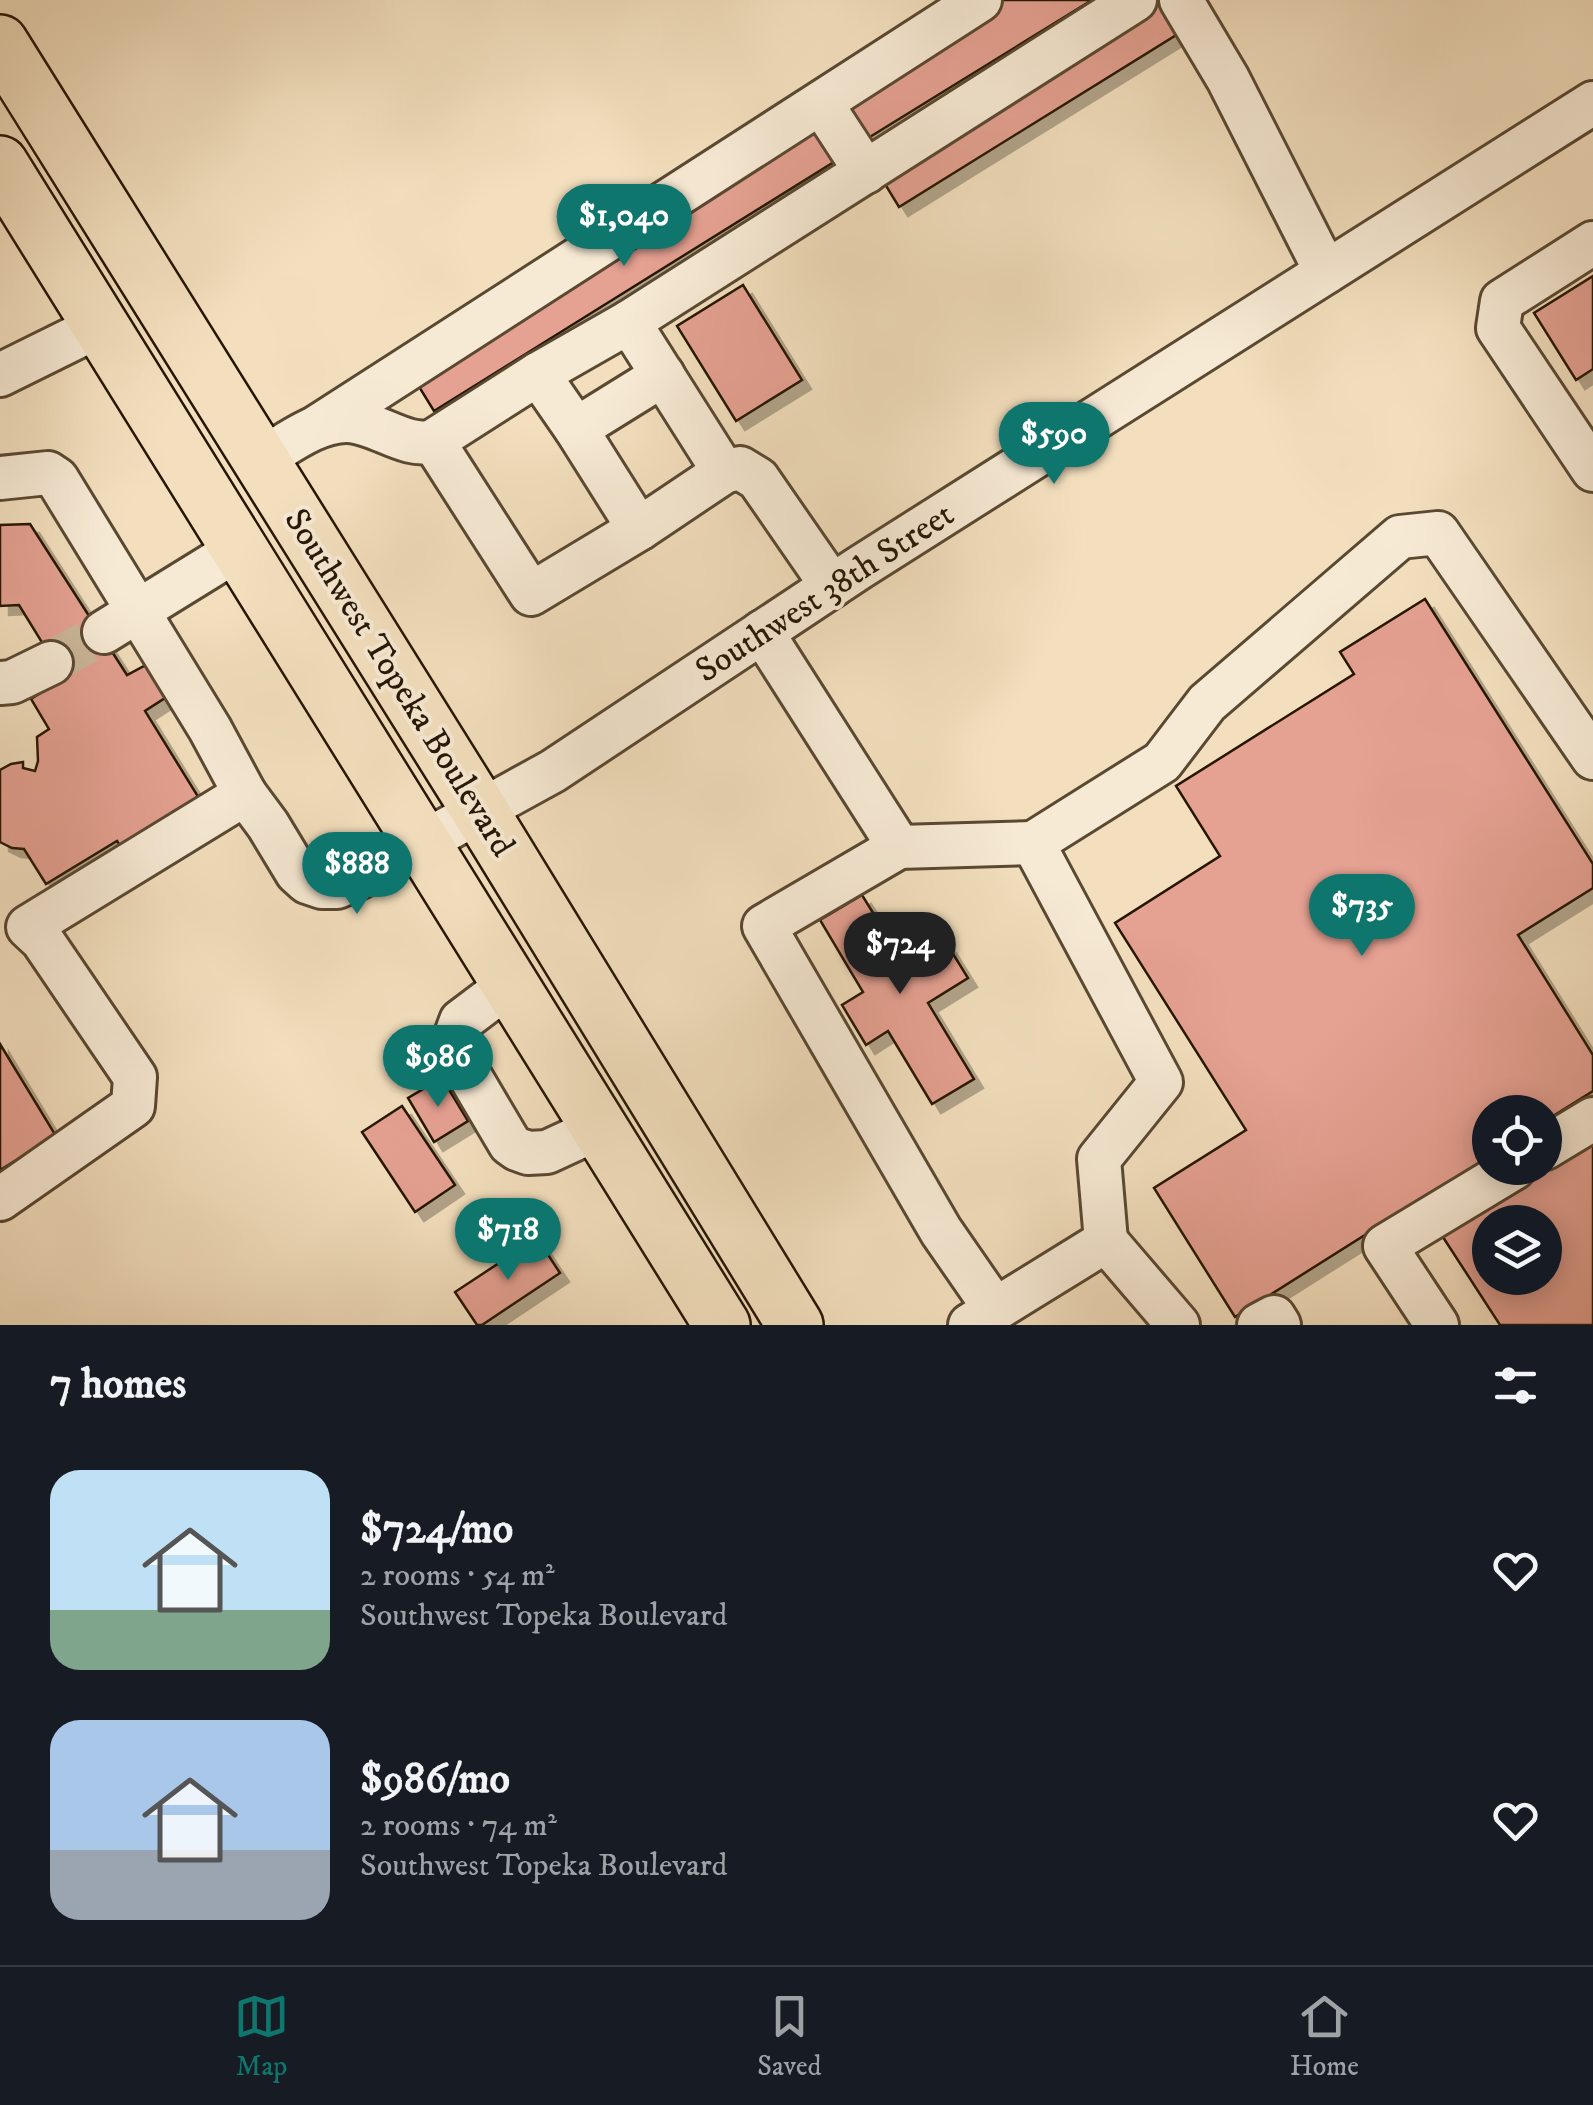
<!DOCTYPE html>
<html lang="en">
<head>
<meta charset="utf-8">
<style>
  body { margin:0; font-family:"IM FELL DW Pica",serif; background:#20242c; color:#f1f3f6; height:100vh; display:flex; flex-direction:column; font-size:38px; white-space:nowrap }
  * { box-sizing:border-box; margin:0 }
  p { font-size:32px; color:#9ea1a6 }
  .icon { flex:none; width:55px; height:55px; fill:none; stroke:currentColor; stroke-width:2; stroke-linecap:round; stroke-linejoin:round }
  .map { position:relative; height:1325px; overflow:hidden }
  .side { display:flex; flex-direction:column; background:#171b24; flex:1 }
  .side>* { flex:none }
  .buttons { position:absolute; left:1472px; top:1095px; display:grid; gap:20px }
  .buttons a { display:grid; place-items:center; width:90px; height:90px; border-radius:50%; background:#171b24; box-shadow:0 5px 25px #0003; font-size:50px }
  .price { position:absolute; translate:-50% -85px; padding:0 22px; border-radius:35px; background:#0f766e; color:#fff; font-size:32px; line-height:65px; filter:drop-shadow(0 2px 5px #0008) }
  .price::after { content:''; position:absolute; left:50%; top:60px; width:30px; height:22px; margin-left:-15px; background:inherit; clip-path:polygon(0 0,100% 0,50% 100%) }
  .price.current { background:#222; color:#fff }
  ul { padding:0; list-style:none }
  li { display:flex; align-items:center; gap:30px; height:250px; padding:0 50px }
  li span { display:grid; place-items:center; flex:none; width:280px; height:200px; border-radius:30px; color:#555 }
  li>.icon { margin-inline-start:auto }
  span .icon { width:120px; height:120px; fill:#fffc; stroke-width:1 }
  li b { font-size:42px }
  h2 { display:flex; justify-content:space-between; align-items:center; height:120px; padding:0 50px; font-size:42px }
  .dock { display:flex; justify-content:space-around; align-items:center; height:140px; border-top:2px solid #363941; background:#171b24; font-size:28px; color:#9ea1a6 }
  .dock a { display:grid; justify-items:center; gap:5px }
  .dock .current { color:#0f766e }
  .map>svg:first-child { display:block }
  .building { fill:#e5a192; stroke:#261604; stroke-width:2.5; fill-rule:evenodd; filter:url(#shadow) }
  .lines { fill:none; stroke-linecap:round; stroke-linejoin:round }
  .minor-tunnel { stroke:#cab799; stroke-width:42; stroke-dasharray:42 21; stroke-linecap:butt }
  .minor-casing { stroke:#594832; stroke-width:48 }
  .major-casing { stroke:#261604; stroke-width:60 }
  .minor { stroke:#f7ead5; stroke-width:42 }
  .major { stroke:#f3dfbe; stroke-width:55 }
  .labels { text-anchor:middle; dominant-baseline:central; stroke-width:8; stroke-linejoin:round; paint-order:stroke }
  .street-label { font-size:35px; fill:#261604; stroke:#f7ead5 }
</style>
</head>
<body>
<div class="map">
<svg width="1593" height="1325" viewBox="0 0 1593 1325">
  <defs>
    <filter id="shadow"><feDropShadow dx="9" dy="9" stdDeviation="0" flood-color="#0004"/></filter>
  </defs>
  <rect width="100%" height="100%" fill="#f3dfbe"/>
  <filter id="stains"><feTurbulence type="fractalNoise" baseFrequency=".002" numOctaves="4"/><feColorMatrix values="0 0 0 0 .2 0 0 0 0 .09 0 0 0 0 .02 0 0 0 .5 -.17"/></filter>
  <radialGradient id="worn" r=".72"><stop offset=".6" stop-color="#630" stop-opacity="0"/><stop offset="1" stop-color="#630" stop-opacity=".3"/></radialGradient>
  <g class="building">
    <polygon points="1002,0 1092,0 860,143 836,103"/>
    <polygon points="1155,0 1160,0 1181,32 899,207 877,171"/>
    <polygon points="816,127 837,160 434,411 413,377"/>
    <polygon points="1593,276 1593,369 1576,380 1534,313"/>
    <polygon points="743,285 802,380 736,421 677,326"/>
    <polygon points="30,524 127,675 146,665 165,698 145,711 202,803 121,847 117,841 46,884 24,849 12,848 0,842 0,770 11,764 23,762 23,768 35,771 38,761 37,737 49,729 31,699 64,678 19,605 0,606 0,525"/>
    <polygon points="1425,599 1593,864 1593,888 1518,935 1593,1055 1593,1091 1545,1121 1545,1112 1490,1112 1490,1156 1235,1317 1154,1188 1246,1130 1115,923 1220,856 1176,786 1354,674 1340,652"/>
    <polygon points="862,895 907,968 947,944 968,978 928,1003 974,1079 932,1104 888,1031 866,1045 842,1005 863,992 820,920"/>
    <polygon points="0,1044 56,1136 0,1170"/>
    <polygon points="442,1078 468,1121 434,1142 408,1098"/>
    <polygon points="402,1106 455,1185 415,1212 362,1132"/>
    <path d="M1593,1135V1325H1500L1441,1234ZM1490,1222H1545V1278H1490Z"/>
    <polygon points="537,1238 560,1273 482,1325 477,1325 455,1292"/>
  </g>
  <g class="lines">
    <polyline class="minor-tunnel" points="51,663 104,632"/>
    <defs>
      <g id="minor">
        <polyline points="1181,0 1228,79 1326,272"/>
        <polyline points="821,103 866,172"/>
        <polyline points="1593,243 1502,301 1498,328 1593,470"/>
        <polyline points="538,374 629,322"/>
        <polyline points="0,375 101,325"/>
        <polyline points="317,427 980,0"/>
        <polyline points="576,429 663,375"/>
        <polyline points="433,441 531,594 639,529"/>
        <path d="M260,460C286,445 317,420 348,421C377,422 406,449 433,441L538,374L576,429L639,529L724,472L740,468L758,479L832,586"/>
        <polyline points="724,472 629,322 1135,0"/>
        <polyline points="0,478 48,473 57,479 210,729 245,794"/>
        <polyline points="104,632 240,548"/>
        <polyline points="762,632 899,847 1033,843"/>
        <polyline points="0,683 12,682 51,663"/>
        <polyline points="899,847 764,926 941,1231 995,1309"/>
        <polyline points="510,984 461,1021 454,1040 458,1056 510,1144 517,1149 528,1153 547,1152 599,1128"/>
        <polyline points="1545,1148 1593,1119"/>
        <polyline points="0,1199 133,1106 135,1077 42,940 28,927 245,794 268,825 297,873 307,882 322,887 337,887 360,877 553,771 859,568 1593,103"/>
        <polyline points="1106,1241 1178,1325"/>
        <polyline points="970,1325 1106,1241 1099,1159 1161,1082 1033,843 1162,762 1207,703 1400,537 1438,533 1593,758"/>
        <polyline points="1259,1325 1274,1317 1279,1325"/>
        <polyline points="1437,1325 1385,1246 1514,1168"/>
      </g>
      <g id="major">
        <polyline points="0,43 480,811 795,1325"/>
        <polyline points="0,164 722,1325"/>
      </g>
    </defs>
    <use href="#minor" class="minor-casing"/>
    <use href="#major" class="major-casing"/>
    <use href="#minor" class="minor"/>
    <use href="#major" class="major"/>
  </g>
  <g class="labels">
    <g class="street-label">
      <text transform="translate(825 593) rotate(-33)">Southwest 38th Street</text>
      <text transform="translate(399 683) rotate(58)">Southwest Topeka Boulevard</text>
    </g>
  </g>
  <rect width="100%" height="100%" filter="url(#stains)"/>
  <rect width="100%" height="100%" fill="url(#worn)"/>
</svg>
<div class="buttons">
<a><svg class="icon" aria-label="locate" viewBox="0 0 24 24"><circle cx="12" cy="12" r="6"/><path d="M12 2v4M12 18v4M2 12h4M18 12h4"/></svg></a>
<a><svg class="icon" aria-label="layers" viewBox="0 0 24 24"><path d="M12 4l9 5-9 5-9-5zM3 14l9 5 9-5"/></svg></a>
</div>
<b class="price" style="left:624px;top:269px">$1,040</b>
<b class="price" style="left:1054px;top:487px">$590</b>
<b class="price" style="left:357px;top:917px">$888</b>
<b class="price" style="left:1362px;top:959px">$735</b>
<b class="price current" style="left:900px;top:997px">$724</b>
<b class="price" style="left:438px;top:1110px">$986</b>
<b class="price" style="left:508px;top:1283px">$718</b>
</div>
<section class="side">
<h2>7 homes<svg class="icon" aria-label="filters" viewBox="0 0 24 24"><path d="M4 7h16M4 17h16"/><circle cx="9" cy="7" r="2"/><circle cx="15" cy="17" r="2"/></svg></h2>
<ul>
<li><span style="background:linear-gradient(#bfe0f5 70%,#7fa58c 0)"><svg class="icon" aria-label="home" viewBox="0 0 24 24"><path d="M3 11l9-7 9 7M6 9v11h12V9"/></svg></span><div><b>$724/mo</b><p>2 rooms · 54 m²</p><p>Southwest Topeka Boulevard</p></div><svg class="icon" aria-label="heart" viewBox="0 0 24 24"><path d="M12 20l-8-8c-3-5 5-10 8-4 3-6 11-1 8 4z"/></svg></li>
<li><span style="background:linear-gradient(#a9c7e8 65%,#9aa5b1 0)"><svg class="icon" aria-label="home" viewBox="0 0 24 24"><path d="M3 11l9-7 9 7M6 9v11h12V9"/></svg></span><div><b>$986/mo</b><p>2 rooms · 74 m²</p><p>Southwest Topeka Boulevard</p></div><svg class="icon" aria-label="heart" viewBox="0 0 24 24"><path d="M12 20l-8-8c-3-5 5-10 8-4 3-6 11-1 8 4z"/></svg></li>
</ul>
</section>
<nav class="dock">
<a class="current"><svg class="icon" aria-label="map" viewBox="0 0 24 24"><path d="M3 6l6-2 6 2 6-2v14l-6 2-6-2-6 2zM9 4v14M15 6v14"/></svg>Map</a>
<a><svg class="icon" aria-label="saved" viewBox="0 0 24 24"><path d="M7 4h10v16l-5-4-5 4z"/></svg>Saved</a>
<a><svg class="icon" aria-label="home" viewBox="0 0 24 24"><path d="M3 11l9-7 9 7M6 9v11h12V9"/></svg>Home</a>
</nav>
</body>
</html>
